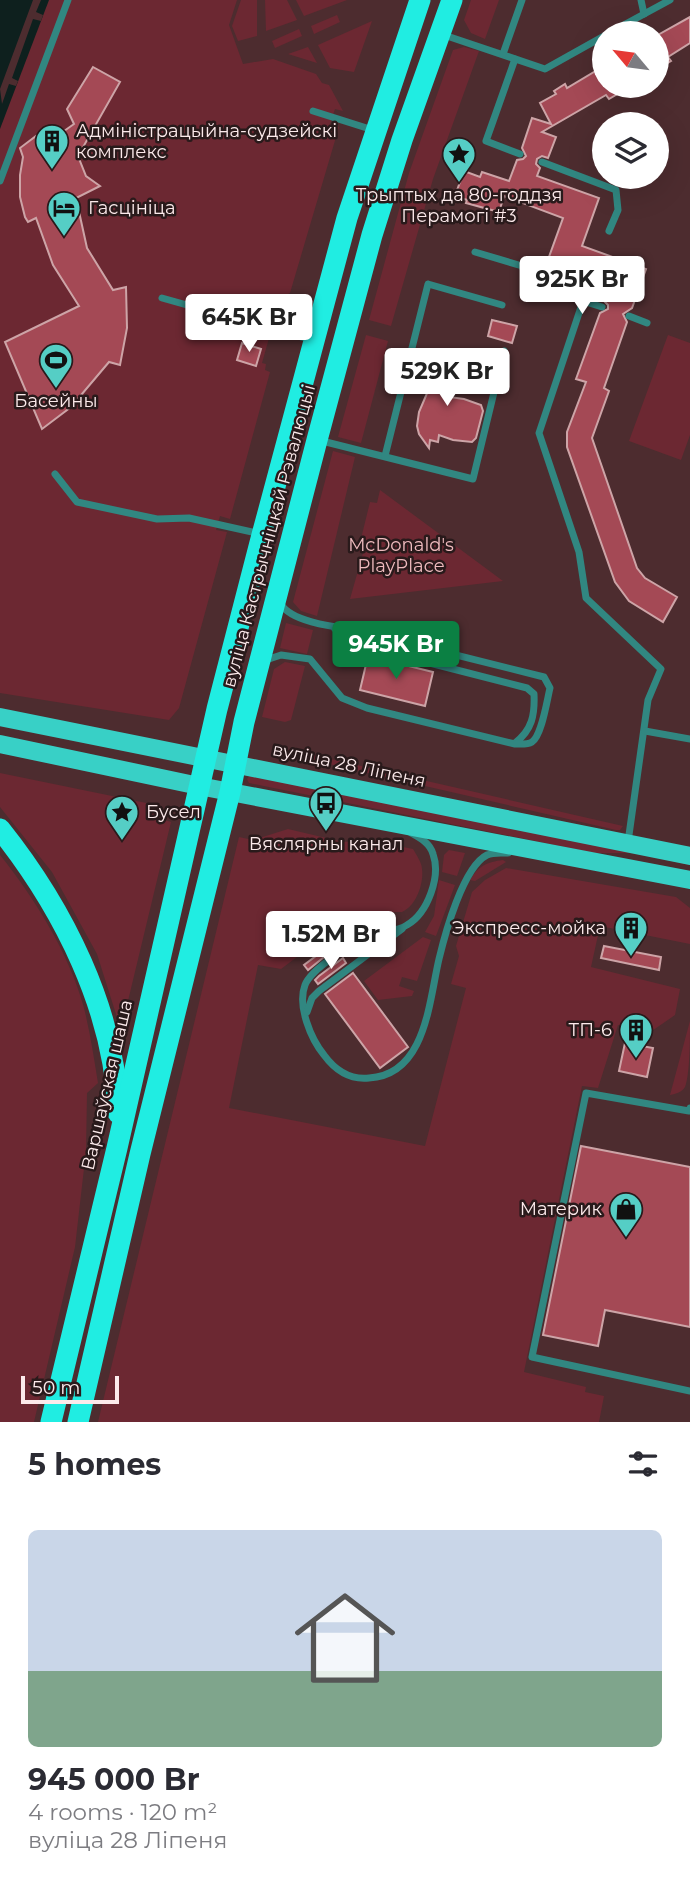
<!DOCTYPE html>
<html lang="en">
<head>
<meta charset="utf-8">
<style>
  body { margin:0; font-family:Montserrat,sans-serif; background:#f2f2f3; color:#2b2b33; height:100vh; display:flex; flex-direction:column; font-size:26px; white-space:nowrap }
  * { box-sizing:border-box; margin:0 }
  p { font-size:23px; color:#7c7c81 }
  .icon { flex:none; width:38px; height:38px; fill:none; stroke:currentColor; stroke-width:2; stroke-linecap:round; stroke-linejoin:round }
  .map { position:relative; height:1422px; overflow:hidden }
  .drawer { display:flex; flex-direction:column; background:#fff; flex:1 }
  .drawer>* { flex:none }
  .needle { width:46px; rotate:299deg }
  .buttons { position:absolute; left:592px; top:21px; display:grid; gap:14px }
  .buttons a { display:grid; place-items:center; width:77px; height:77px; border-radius:50%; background:#fff; box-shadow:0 7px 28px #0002; font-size:35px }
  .scale { position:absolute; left:21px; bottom:18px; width:98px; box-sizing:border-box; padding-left:7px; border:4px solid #fceaeb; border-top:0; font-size:19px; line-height:24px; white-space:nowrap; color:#fceaeb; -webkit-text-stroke:5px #291a1b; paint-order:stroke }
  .price { position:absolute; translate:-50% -60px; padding:0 16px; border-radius:7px; background:#fff; color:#222; font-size:23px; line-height:46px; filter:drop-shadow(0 2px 4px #0008) }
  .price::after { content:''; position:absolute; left:50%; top:42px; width:21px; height:16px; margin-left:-10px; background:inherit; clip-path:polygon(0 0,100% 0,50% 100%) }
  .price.current { background:#0b8043; color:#fff }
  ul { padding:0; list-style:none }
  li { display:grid; align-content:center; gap:14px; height:371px; padding:0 28px }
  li+li { border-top:2px solid #e1e1e2 }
  li span { display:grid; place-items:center; height:217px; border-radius:10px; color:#555 }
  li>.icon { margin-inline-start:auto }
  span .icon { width:126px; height:126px; fill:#fffc; stroke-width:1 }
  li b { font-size:30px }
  h2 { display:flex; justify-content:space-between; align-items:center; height:84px; padding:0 28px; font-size:30px }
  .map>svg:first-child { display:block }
  .green { fill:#6c2832 }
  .water { fill:#0e201e }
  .pier { fill:#4d2c2f }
  .building { fill:#a44955; stroke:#cda4a7; stroke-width:2 }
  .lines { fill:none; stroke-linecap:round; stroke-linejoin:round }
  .lane { stroke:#318781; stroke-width:7 }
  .primary { stroke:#38d0c6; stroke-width:18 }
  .highway { stroke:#20ede2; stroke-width:21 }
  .labels { text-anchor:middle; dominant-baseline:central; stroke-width:5; stroke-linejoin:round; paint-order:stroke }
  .poi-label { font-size:18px; fill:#fceaeb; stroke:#291a1b; text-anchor:start }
  .street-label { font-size:18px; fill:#fceaeb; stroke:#291a1b }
  .park-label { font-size:18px; fill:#efbbbe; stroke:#291a1b }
</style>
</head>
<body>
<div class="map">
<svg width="690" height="1422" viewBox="0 0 690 1422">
  <rect width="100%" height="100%" fill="#4d2c2f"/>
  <g class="green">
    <polygon points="0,0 237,0 229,25 243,64 273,59 316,74 322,83 329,85 343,111 335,109 330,124 339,127 290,293 280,299 262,363 266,364 265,370 270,372 230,519 220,516 216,530 227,532 179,708 169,720 0,693"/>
    <polygon points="241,0 257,0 257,36 238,41 232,26"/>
    <polygon points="265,0 287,0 297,20 266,31"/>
    <polygon points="296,0 347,0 304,16"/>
    <polygon points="471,0 499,0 485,39 471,33 464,20"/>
    <polygon points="337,15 340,22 314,34 311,26"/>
    <polygon points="372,21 354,72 330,68 318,45"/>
    <polygon points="299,29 302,36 275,48 272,41"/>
    <polygon points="308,47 317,63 288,54"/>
    <polygon points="464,47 479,51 433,179 391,326 369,320 409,173 453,50"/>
    <polygon points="366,335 388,341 361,443 338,437"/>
    <polygon points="668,335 690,343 690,435 681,460 629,441"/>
    <polygon points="333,451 355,457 317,616 301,611 293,602"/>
    <polygon points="380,490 503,581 350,599 363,553 358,551 370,502 377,503"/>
    <polygon points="286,623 313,630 307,654 280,648"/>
    <polygon points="285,662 305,666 291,720 285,722 262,717 274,669"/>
    <polygon points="278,747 623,826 620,830 616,830 277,752"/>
    <polygon points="0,773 156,805 165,820 171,822 121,1030 97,954 52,872 0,807"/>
    <polygon points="250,775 690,859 690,865 633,853 594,853 249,783 247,779"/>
    <path d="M288,829L343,842L369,840L413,849C416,854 422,863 422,869C424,884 416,906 402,912L355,913L281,969L258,965L229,1108L425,1146L466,988L451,984L459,956L456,946L472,892L485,880L506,868L676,897L690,908V944L600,926L591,967L680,989L675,1015L649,1033L618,1025L598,1088L582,1086L524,1372L586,1387L585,1392L604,1396L599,1422H98L239,837L253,840Z"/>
    <polygon points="449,850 465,853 457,876 442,872 444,855"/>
    <path d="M0,855C34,897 70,955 84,1008C90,1032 94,1058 98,1083L87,1093L86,1151L75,1247L34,1422H0Z"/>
    <path d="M503,860L506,862L475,881L470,880C478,866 487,862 503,860Z"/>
    <polygon points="439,880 455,885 436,936 425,932 434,916"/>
    <polygon points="423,937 431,940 417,981 402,977 399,986 414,991 412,996 378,1000 364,981"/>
    <path d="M690,1021C690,1038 690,1073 685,1087C682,1092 676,1094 670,1095Z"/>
  </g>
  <polygon class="water" points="0,0 49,0 0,129"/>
  <polygon class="pier" points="33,0 41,0 36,12 43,15 41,21 33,19 12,78 18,81 16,86 9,84 2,104 0,89"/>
  <g class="building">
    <polygon points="690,17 690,43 668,57 671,61 656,70 656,36"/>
    <polygon points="604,66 604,86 631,86 609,99 606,95 542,132 556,137 548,158 542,156 537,159 536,164 540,168 537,176 599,198 582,246 646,269 632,308 623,314 627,322 604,388 609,391 592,438 637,568 645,578 677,597 663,622 629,601 615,582 567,447 567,432 586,382 576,379 600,313 608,309 608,305 604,301 608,290 545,268 563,218 504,196 499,212 466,203 467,200 455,196 464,171 480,177 482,172 509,181 517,160 523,159 526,156 522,148 532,118 551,124 540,103 556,94 554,91 565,84 567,88"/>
    <polygon points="93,67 120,82 78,156 86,176 100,186 76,198 87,248 113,290 126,287 127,328 120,365 109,362 71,407 42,429 5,342 79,306 53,265 36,218 28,222 25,217 20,197 20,175 23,157 20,148 40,133 47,143 74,124 67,109"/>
    <polygon points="492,320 517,326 512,343 488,336"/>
    <polygon points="242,343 261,349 256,366 237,360"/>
    <polygon points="434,354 455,358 449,397 464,399 481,405 483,411 476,438 472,442 453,440 439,435 438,442 430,440 429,448 419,434 417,426 419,412 428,391 428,382"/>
    <polygon points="368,656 433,672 425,706 360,690"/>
    <polygon points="332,944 335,948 308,970 304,965"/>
    <polygon points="604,946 661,957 659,970 601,958"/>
    <polygon points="343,958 346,963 318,984 315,980 319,976"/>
    <polygon points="353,973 408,1047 380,1068 325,994"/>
    <polygon points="625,1043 653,1048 647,1077 619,1071"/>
    <polygon points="581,1146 690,1167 690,1327 605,1310 598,1346 543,1335"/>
  </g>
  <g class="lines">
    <g class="lane">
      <polyline points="641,0 644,14"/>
      <polyline points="609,33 670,0"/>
      <polyline points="444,35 545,69 604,36"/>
      <polyline points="503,54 522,0"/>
      <polyline points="515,59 486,141 520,154"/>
      <polyline points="313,111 373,130"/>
      <polyline points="542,162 616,190 618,210 609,231"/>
      <polyline points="0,181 68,0"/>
      <polyline points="475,252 522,266 529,283 583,301 539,433 579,552 586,598 661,669 648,700 628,842"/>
      <polyline points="162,298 312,340"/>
      <polyline points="583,301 602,307"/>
      <polyline points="629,316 647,323"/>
      <polyline points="318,440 473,479 504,351"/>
      <polyline points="385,456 428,284 502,305"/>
      <polyline points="55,474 77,502 157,519 189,518 261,534"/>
      <path d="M335,629L353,642L371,648L527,688L534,694C535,715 532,730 515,743"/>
      <path d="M263,661L281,655L310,659L342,698L367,708L515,744C520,744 527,745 532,742C542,735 547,700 550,688L544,677L356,630C335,627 291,622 281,604"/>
      <polyline points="645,731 690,739"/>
      <path d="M411,833C420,838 430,843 433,854C441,876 428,913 407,925C397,932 379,931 367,937C351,944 311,969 305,985C297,1006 311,1039 324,1055C335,1070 350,1080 369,1078C426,1075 429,1001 439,959C445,934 463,867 487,855C493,852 501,853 508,853"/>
      <polyline points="307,1012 312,998 319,991 402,929"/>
      <polyline points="690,1108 689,1111 586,1093 532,1357 690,1391"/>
    </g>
    <g class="primary">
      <polyline points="0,717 690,856"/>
      <polyline points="0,744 199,786 690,880"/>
    </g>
    <g class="highway">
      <path d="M0,829C63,908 115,1010 118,1113"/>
      <polyline points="51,1422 117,1148 217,709 262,535 347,218 420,0"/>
      <polyline points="78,1422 140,1154 230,792 244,722 317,440 372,235 402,140 452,0"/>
    </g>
  </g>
  <defs>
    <symbol id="building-pin" viewBox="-11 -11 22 30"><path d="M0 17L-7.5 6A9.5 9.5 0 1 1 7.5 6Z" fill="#55cec5" stroke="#291a1b"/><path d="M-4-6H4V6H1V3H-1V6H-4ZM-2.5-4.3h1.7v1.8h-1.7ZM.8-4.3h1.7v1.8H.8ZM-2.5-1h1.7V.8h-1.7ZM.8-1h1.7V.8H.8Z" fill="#111"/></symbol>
    <symbol id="sight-pin" viewBox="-11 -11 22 30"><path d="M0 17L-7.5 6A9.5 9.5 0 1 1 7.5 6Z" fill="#55cec5" stroke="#291a1b"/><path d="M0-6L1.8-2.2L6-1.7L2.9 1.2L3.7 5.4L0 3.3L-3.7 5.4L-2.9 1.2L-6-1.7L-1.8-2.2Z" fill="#111"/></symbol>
    <symbol id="hotel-pin" viewBox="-11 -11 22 30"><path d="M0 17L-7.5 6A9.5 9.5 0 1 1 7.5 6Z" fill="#55cec5" stroke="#291a1b"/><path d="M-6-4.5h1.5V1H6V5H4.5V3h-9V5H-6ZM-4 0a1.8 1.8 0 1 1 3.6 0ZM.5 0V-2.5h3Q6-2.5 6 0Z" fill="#111"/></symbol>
    <symbol id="stadium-pin" viewBox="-11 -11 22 30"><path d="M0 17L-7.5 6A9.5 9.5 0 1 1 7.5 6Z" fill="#55cec5" stroke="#291a1b"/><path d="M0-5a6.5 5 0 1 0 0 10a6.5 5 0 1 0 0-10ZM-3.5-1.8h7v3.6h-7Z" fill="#111"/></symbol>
    <symbol id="bus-pin" viewBox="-11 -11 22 30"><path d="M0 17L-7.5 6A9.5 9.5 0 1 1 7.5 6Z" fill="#55cec5" stroke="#291a1b"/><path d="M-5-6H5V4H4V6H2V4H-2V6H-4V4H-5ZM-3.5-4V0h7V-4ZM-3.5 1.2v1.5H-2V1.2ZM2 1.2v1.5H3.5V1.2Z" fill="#111"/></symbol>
    <symbol id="shop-pin" viewBox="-11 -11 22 30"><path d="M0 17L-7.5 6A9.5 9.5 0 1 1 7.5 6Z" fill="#55cec5" stroke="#291a1b"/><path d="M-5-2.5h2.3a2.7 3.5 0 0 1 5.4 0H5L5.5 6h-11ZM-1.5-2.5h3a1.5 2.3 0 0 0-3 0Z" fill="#111"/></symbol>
  </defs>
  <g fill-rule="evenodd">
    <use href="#building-pin" x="33" y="122" width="38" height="52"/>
    <use href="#sight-pin" x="440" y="135" width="38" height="52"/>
    <use href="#hotel-pin" x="45" y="189" width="38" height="52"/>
    <use href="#stadium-pin" x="37" y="341" width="38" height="52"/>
    <use href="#bus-pin" x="307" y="784" width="38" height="52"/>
    <use href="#sight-pin" x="103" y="793" width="38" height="52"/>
    <use href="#building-pin" x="612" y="909" width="38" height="52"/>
    <use href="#building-pin" x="617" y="1011" width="38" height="52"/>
    <use href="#shop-pin" x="607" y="1190" width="38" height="52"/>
  </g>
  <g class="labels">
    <g class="poi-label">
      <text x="76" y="131">Адміністрацыйна-судзейскі<tspan x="76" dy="21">комплекс</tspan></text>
      <text x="459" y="195" text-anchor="middle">Трыптых да 80-годдзя<tspan x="459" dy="21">Перамогі #3</tspan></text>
      <text x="88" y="208">Гасцініца</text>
      <text x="56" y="401" text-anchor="middle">Басейны</text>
      <text x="146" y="812">Бусел</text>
      <text x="326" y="844" text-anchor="middle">Вяслярны канал</text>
      <text x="606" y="928" text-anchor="end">Экспресс-мойка</text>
      <text x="612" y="1030" text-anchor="end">ТП-6</text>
      <text x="602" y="1209" text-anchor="end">Материк</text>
    </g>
    <g class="street-label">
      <text transform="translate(269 536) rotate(-75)">вуліца Кастрычніцкай Рэвалюцыі</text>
      <text transform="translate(349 765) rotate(12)">вуліца 28 Ліпеня</text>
      <text transform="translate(107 1085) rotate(-77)">Варшаўская шаша</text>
    </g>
    <g class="park-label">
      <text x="401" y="545">McDonald's<tspan x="401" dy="21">PlayPlace</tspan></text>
    </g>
  </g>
</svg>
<div class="buttons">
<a><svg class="needle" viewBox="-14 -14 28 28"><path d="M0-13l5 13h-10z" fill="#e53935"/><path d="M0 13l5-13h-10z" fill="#7c7c81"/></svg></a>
<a><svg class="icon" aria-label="layers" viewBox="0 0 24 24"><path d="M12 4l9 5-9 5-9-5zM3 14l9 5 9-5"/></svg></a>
</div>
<div class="scale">50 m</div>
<b class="price" style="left:582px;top:316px">925K Br</b>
<b class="price" style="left:249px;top:354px">645K Br</b>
<b class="price" style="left:447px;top:408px">529K Br</b>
<b class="price current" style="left:396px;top:681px">945K Br</b>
<b class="price" style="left:331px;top:971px">1.52M Br</b>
</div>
<section class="drawer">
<h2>5 homes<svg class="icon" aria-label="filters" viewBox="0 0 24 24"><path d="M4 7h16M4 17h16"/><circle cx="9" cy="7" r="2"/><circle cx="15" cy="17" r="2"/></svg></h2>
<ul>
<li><span style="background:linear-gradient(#c9d6e8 65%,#7fa58c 0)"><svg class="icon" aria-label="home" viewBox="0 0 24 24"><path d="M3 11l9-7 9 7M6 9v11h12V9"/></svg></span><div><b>945 000 Br</b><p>4 rooms · 120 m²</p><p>вуліца 28 Ліпеня</p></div></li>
</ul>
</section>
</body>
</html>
